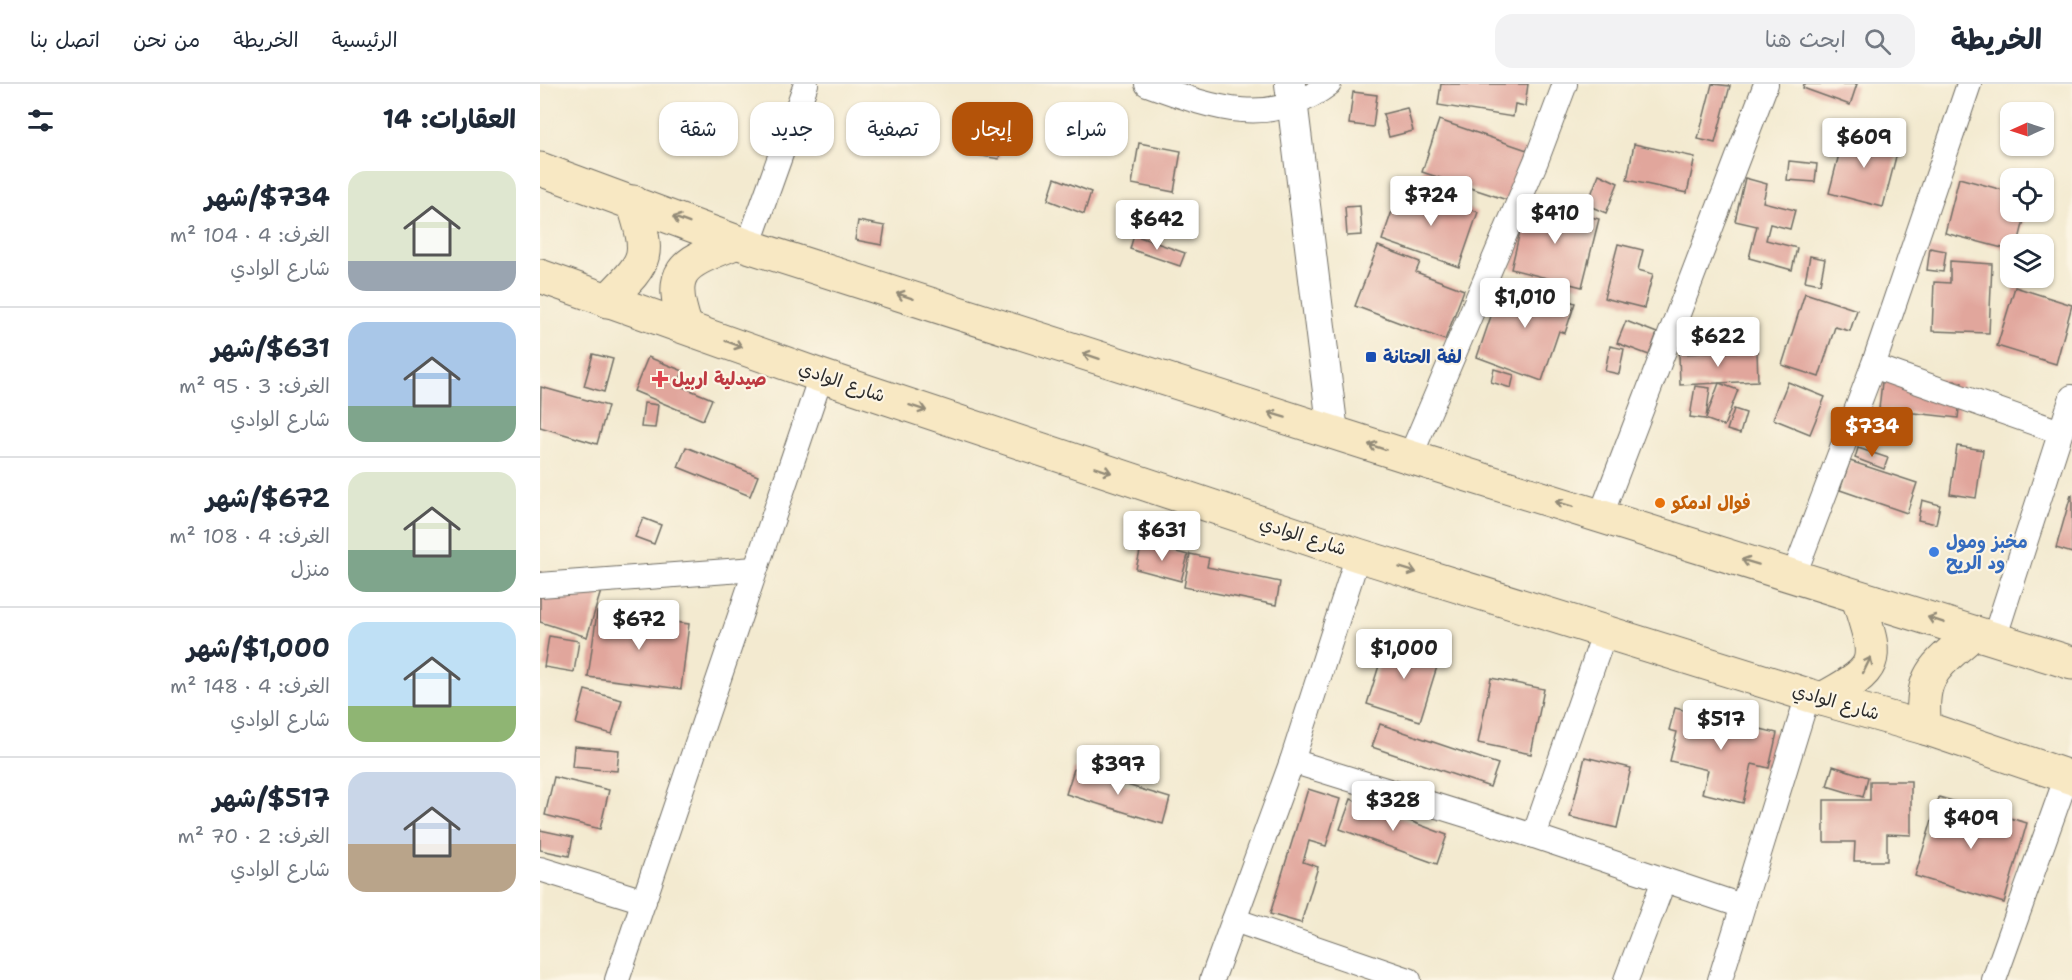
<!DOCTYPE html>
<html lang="ar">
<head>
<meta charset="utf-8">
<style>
  body { margin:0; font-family:"Shantell Sans","Playpen Sans Arabic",sans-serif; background:#f2f2f3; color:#1f2937; direction:rtl; height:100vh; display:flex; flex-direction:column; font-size:22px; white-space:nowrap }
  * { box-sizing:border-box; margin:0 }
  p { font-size:20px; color:#747a83 }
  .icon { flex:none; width:33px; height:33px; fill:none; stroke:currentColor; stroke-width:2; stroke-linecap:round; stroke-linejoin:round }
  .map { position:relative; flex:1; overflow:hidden; direction:ltr }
  .panel { display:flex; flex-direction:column; background:#fff; width:540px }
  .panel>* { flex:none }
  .guide { position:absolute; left:18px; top:18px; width:570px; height:54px; direction:rtl; display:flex; gap:12px }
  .needle { width:39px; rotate:267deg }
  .controls { position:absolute; left:1460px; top:18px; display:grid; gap:12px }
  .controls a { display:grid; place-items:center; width:54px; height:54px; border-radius:12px; background:#fff; box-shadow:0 2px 4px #0004; font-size:30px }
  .price { position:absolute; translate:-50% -51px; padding:0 14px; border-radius:6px; background:#fff; color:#222; font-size:20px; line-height:39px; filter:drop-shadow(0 2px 3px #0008) }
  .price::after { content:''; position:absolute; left:50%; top:36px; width:18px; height:14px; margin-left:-9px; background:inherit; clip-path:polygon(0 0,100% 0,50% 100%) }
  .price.selected { background:#b45309; color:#fff }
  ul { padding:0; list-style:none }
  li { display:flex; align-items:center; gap:18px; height:150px; padding:0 24px }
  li+li { border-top:2px solid #e0e1e3 }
  li span { display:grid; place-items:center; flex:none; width:168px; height:120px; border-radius:18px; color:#555 }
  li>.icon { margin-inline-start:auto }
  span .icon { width:72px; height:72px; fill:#fffc; stroke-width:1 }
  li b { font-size:26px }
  h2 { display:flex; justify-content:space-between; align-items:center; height:72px; padding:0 24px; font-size:26px }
  .tag { padding:0 21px; border-radius:18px; background:#fff; box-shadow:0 2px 4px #0004; font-size:21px; line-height:54px }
  .tag.selected { background:#b45309; color:#fff }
  header { display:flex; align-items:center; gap:36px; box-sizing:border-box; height:84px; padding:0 30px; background:#fff; border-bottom:2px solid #e0e1e3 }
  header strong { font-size:28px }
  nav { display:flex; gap:33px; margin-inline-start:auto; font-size:21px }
  .search { width:420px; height:54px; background:#f2f2f3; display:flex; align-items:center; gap:15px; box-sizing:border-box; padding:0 21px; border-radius:18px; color:#747a83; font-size:22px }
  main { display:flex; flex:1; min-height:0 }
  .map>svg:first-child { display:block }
  .building { fill:#e1a69c }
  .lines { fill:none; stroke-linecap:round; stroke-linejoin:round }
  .minor-casing { stroke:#716e65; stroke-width:26 }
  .tertiary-casing { stroke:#716e65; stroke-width:32 }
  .secondary-casing { stroke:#716e65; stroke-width:35 }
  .minor { stroke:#fff; stroke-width:24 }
  .tertiary { stroke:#fff; stroke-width:30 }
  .secondary { stroke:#f8e8c3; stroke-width:33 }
  .oneway { stroke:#928a77 }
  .transit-dot { fill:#1a4fb4; stroke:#fcf5e5; stroke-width:2 }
  .health-dot { fill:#e0444e; stroke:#fcf5e5; stroke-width:2 }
  .food-dot { fill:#e8710a; stroke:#fcf5e5; stroke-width:2 }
  .shop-dot { fill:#3f7fe0; stroke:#fcf5e5; stroke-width:2 }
  .labels { text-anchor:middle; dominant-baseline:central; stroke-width:4.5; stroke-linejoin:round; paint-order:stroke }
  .transit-label { font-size:18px; font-weight:bold; fill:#164399; stroke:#fcf5e5; text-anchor:start }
  .health-label { font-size:18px; font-weight:bold; fill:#be3a42; stroke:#fcf5e5; text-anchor:start }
  .street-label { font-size:18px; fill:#2b2b2b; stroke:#fcf5e5 }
  .food-label { font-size:18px; font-weight:bold; fill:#c56008; stroke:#fcf5e5; text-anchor:start }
  .shop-label { font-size:18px; font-weight:bold; fill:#366cbe; stroke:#fcf5e5; text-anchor:start }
</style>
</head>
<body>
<header>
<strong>الخريطة</strong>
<div class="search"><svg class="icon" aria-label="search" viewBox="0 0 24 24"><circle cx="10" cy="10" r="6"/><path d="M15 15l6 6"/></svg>ابحث هنا</div>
<nav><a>الرئيسية</a><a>الخريطة</a><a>من نحن</a><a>اتصل بنا</a></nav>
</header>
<main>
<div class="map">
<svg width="1532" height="896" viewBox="0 0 1532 896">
  <rect width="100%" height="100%" fill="#fcf5e5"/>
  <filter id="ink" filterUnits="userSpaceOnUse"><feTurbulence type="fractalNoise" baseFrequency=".0167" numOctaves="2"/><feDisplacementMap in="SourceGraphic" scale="12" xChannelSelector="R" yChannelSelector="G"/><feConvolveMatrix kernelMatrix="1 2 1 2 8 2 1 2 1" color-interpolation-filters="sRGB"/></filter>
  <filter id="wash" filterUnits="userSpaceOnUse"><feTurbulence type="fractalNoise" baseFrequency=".008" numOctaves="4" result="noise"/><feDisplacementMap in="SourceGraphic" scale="24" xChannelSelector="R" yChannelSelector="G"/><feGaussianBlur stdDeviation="1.35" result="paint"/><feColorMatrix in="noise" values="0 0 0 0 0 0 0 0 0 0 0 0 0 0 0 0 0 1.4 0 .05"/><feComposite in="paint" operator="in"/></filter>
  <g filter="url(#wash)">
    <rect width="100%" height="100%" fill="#f3ead0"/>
    <g id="blocks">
      <g class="building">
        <polygon points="901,0 988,0 985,22 975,20 973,33 898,21"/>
        <polygon points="1172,0 1190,2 1175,59 1158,55"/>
        <polygon points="1264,0 1317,0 1310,21 1263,4"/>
        <polygon points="813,8 837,11 833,43 809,40"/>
        <polygon points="867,24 873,47 849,53 843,30"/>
        <polygon points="899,36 987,66 970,117 882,88"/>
        <polygon points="433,46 463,51 459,75 430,70"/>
        <polygon points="1305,47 1359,61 1343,123 1289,109"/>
        <polygon points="599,59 641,67 634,108 592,100"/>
        <polygon points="1094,60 1155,73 1147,109 1087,96"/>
        <polygon points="1249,77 1277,80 1275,98 1247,96"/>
        <polygon points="1059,90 1078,99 1066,129 1047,121"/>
        <polygon points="515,94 551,108 544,130 508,116"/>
        <polygon points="1205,94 1227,100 1223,118 1255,126 1250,145 1230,140 1226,156 1257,164 1252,186 1209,174 1217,142 1195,137"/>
        <polygon points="1419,94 1470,108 1470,128 1486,128 1478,160 1470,160 1470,166 1405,149"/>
        <polygon points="859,107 885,116 887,110 938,128 919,183 842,156"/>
        <polygon points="989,117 1059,135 1042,203 971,185 983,135 1001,140 1003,134 986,130"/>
        <polygon points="820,122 822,151 807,152 805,123"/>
        <polygon points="318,137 345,142 342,161 315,156"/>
        <polygon points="594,151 645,169 640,182 590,165"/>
        <polygon points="1078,160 1103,166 1098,186 1113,190 1104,224 1064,214"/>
        <polygon points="838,162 880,178 876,188 924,206 905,256 815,222"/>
        <polygon points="1390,164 1406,167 1403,188 1387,186"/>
        <polygon points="1270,172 1285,175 1280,200 1265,197"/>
        <polygon points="1410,177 1452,180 1449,249 1392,247 1394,198 1410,199"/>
        <polygon points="964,194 1035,219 1025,249 1019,247 1002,297 937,273"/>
        <polygon points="1475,203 1532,221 1516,280 1457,262"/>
        <polygon points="1265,209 1317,226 1310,247 1295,243 1279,293 1242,281"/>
        <polygon points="1086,237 1117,249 1109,271 1077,259"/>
        <polygon points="1070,262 1084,265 1079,290 1065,287"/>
        <polygon points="1217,267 1218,297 1140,301 1139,270"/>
        <polygon points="53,270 73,275 64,308 44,302"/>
        <polygon points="108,273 143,287 138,301 172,315 163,336 94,307"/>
        <polygon points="954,285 974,291 971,304 951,298"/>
        <polygon points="1343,289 1422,298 1418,334 1339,325"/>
        <polygon points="1248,298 1285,313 1270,350 1233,335"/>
        <polygon points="1179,299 1198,306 1184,342 1165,335 1150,333 1155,302 1170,304 1166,334"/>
        <polygon points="1,303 68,322 57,360 0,343"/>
        <polygon points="104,319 118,321 115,344 101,343"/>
        <polygon points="1194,325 1206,329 1200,350 1187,346"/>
        <polygon points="1417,362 1443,366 1436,414 1410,410"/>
        <polygon points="146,363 218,392 210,412 138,383"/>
        <polygon points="1318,364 1348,374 1344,385 1315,374"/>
        <polygon points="1310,377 1377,399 1367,429 1300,406"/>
        <polygon points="1531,411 1532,411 1532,469 1516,464"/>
        <polygon points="1382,416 1400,421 1396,440 1378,436"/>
        <polygon points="103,434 121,441 114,460 95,453"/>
        <polygon points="602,459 648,471 641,497 596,485"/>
        <polygon points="650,470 669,474 667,483 740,498 736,521 644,503"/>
        <polygon points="0,488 61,507 47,553 0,538"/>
        <polygon points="57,528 149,540 141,605 48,593"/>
        <polygon points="9,552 39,557 34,588 4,583"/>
        <polygon points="847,556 900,573 880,637 827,620"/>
        <polygon points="951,594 1004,605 991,670 938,659"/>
        <polygon points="45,606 82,616 72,650 36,640"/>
        <polygon points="1135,624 1237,649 1229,684 1212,680 1203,719 1162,709 1168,686 1130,677 1137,648 1129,646"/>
        <polygon points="840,640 958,680 950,703 832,663"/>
        <polygon points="34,662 79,666 77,687 32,683"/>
        <polygon points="1045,673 1091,684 1077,744 1030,733"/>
        <polygon points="1293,682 1328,693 1323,713 1287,702"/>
        <polygon points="534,685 630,714 623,740 526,710"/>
        <polygon points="14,693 69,706 60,745 5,731"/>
        <polygon points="1330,697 1371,697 1371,751 1347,750 1347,777 1314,777 1315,758 1284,758 1284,716 1330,716"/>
        <polygon points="768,705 800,715 786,762 769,757 763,778 778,783 761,839 730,830"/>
        <polygon points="1399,713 1487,739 1464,819 1375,792"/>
        <polygon points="811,715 907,751 897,780 800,745"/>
        <polygon points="0,746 33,753 29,772 0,766"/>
      </g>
    </g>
  </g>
  <g filter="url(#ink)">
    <use href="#blocks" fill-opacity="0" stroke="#716e65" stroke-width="1.5"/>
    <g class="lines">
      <defs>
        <g id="minor">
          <path d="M607,0C671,23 729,46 789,0"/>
          <polyline points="208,162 266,0"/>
          <polyline points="1333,282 1520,348"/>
          <polyline points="870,373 996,77 1025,0"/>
          <polyline points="1061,431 1226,0"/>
          <polyline points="1254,491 1333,282 1429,0"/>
          <polyline points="0,501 215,485"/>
          <polyline points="1454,555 1532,313"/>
          <polyline points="752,677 994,752 1202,822"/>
          <polyline points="994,752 1065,547"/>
          <polyline points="0,785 104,817"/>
          <polyline points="694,836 869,896"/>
          <polyline points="77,896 281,292"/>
          <polyline points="672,896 752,677 818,471"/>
          <polyline points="1086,896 1124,796"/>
          <polyline points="1180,896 1268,611"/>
          <polyline points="1454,896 1527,692"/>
        </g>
        <polyline id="tertiary" points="750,0 793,348"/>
        <g id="secondary">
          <polyline points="0,85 208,162 870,373 1532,579"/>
          <polyline points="0,192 281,292 818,471 1268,611 1385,644 1532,694"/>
          <path d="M67,217C108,175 111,175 93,118"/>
          <path d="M146,243C125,183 145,179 197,158"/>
          <path d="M1282,615C1344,582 1337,577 1318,514"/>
          <path d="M1385,644C1378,589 1396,583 1433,549"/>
        </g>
      </defs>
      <use href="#minor" class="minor-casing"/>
      <use href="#tertiary" class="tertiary-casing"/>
      <use href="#secondary" class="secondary-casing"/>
      <use href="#minor" class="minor"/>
      <use href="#tertiary" class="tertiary"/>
      <use href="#secondary" class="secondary"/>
    </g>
    <defs><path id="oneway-shaft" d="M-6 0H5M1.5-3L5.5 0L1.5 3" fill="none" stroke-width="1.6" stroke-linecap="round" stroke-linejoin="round" transform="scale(1.5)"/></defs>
    <g class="oneway">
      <use href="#oneway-shaft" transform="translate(141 136) rotate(-159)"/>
      <use href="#oneway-shaft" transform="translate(365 212) rotate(-162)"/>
      <use href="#oneway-shaft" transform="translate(194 260) rotate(20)"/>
      <use href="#oneway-shaft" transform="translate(551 272) rotate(-162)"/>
      <use href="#oneway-shaft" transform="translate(378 324) rotate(18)"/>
      <use href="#oneway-shaft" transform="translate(737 331) rotate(-163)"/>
      <use href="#oneway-shaft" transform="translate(837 363) rotate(-162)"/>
      <use href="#oneway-shaft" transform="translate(563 386) rotate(18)"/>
      <use href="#oneway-shaft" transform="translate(1024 420) rotate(-163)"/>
      <use href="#oneway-shaft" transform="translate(1210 478) rotate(-163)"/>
      <use href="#oneway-shaft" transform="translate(868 486) rotate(17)"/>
      <use href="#oneway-shaft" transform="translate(1396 536) rotate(-161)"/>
      <use href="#oneway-shaft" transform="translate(1327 581) rotate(-64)"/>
    </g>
  </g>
  <rect class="transit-dot" x="825" y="267" width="12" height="12" rx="3"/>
  <path class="health-dot" d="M117 286h6v6h6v6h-6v6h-6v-6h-6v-6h6z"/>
  <circle class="food-dot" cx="1120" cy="419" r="6"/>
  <circle class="shop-dot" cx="1394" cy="468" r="6"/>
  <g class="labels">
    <g class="transit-label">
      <text x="843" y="273">لفة الحتانة</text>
    </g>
    <g class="health-label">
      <text x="132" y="295">صيدلية اربيل</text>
    </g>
    <g class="street-label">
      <text transform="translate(302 298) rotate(19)">شارع الوادي</text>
      <text transform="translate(763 452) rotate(18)">شارع الوادي</text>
      <text transform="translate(1296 618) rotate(16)">شارع الوادي</text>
    </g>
    <g class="food-label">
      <text x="1132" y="419">فوال ادمكو</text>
    </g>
    <g class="shop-label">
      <text x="1406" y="458">مخبز ومول<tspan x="1406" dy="21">ود الريح</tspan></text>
    </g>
  </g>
</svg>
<div class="controls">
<a><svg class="needle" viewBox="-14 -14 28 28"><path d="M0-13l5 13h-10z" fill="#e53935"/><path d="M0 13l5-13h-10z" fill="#747a83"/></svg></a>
<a><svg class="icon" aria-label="locate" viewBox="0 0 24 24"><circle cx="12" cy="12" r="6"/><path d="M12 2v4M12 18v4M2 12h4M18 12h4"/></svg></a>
<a><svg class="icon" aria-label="layers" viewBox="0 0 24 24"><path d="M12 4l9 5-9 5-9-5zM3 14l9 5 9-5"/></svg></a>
</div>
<b class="price" style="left:1324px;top:85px">$609</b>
<b class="price" style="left:891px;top:143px">$724</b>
<b class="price" style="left:1015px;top:161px">$410</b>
<b class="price" style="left:617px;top:167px">$642</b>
<b class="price" style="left:985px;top:245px">$1,010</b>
<b class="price" style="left:1178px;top:284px">$622</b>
<b class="price selected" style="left:1332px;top:374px">$734</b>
<b class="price" style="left:622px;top:478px">$631</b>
<b class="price" style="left:99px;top:567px">$672</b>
<b class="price" style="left:864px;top:596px">$1,000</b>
<b class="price" style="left:1181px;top:667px">$517</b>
<b class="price" style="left:578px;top:712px">$397</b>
<b class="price" style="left:853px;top:748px">$328</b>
<b class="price" style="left:1431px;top:766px">$409</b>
<div class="guide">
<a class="tag">شراء</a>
<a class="tag selected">إيجار</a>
<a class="tag">تصفية</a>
<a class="tag">جديد</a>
<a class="tag">شقة</a>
</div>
</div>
<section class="panel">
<h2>العقارات: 14<svg class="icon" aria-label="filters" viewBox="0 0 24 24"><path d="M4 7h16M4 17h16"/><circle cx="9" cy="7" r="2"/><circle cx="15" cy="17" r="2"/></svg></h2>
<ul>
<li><span style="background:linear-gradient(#dfe7d0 75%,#9aa5b1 0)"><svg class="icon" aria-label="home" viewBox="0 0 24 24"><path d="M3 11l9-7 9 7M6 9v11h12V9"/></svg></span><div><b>$734/شهر</b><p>الغرف: 4 · 104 m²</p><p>شارع الوادي</p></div></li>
<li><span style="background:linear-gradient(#a9c7e8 70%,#7fa58c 0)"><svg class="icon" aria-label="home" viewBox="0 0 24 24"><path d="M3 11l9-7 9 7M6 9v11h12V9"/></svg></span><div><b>$631/شهر</b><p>الغرف: 3 · 95 m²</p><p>شارع الوادي</p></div></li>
<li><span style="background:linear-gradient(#dfe7d0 65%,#7fa58c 0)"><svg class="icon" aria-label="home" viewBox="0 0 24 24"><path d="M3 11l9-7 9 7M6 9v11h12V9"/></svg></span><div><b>$672/شهر</b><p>الغرف: 4 · 108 m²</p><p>منزل</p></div></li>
<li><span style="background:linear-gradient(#bfe0f5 70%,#8fb573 0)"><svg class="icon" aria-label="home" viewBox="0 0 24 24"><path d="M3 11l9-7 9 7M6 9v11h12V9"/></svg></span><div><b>$1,000/شهر</b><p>الغرف: 4 · 148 m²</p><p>شارع الوادي</p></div></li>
<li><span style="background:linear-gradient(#c9d6e8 60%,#b9a48a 0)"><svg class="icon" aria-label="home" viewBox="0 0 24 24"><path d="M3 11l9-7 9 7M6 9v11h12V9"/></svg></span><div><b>$517/شهر</b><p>الغرف: 2 · 70 m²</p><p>شارع الوادي</p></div></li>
</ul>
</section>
</main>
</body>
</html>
